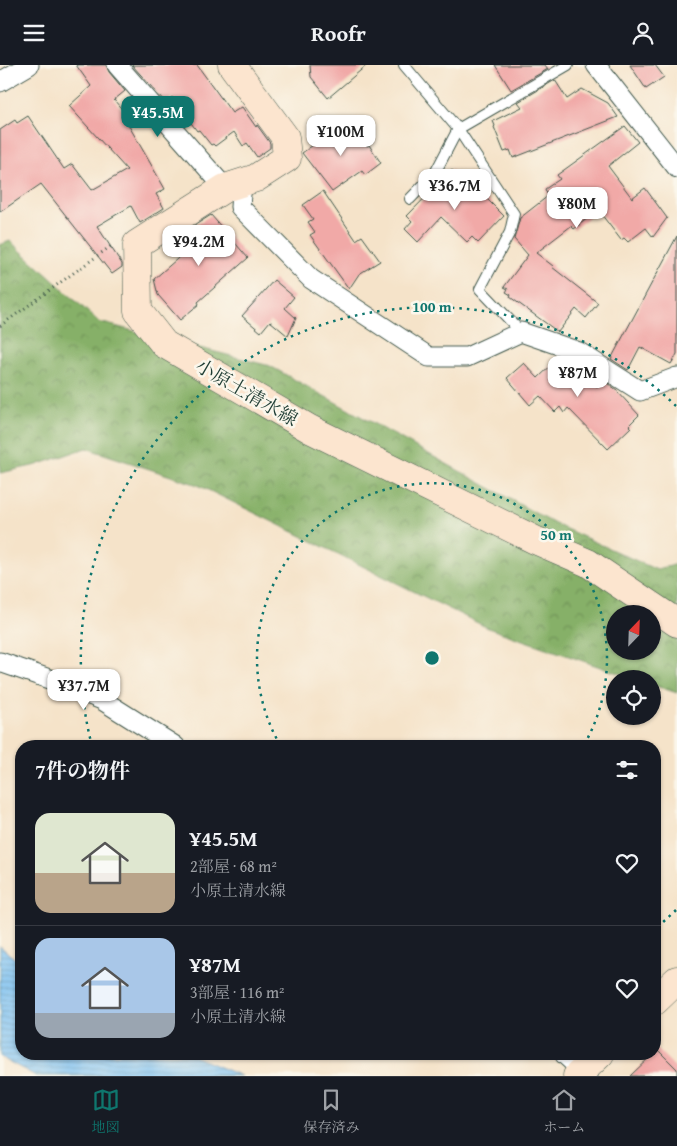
<!DOCTYPE html>
<html lang="ja">
<head>
<meta charset="utf-8">
<style>
  body { margin:0; font-family:"Gentium Book Plus","Noto Serif JP",serif; background:#242831; color:#f1f3f6; height:100vh; display:flex; flex-direction:column; font-size:19px; white-space:nowrap }
  * { box-sizing:border-box; margin:0 }
  p { font-size:16px; color:#9ea1a6 }
  .icon { flex:none; width:28px; height:28px; fill:none; stroke:currentColor; stroke-width:2; stroke-linecap:round; stroke-linejoin:round }
  .map { position:relative; flex:1; overflow:hidden }
  .side { position:absolute; left:15px; top:675px; width:646px; height:320px; display:flex; flex-direction:column; background:#171b24; border-radius:20px; box-shadow:0 1px 4px #0004 }
  .side>* { flex:none }
  .needle { width:32px; rotate:23deg }
  .buttons { position:absolute; left:606px; top:540px; display:grid; gap:10px }
  .buttons a { display:grid; place-items:center; width:55px; height:55px; border-radius:50%; background:#171b24; box-shadow:0 1px 4px #0004; font-size:25px }
  .price { position:absolute; translate:-50% -42px; padding:0 11px; border-radius:10px; background:#fff; color:#222; font-size:16px; line-height:32px; filter:drop-shadow(0 1px 2px #0008) }
  .price::after { content:''; position:absolute; left:50%; top:30px; width:15px; height:11px; margin-left:-8px; background:inherit; clip-path:polygon(0 0,100% 0,50% 100%) }
  .price.active { background:#0f766e; color:#fff }
  ul { padding:0; list-style:none }
  li { display:flex; align-items:center; gap:15px; height:125px; padding:0 20px }
  li+li { border-top:1px solid #363941 }
  li span { display:grid; place-items:center; flex:none; width:140px; height:100px; border-radius:15px; color:#555 }
  li>.icon { margin-inline-start:auto }
  span .icon { width:60px; height:60px; fill:#fffc; stroke-width:1 }
  li b { font-size:21px }
  h2 { display:flex; justify-content:space-between; align-items:center; height:60px; padding:0 20px; font-size:21px }
  header { display:flex; justify-content:space-between; align-items:center; height:65px; padding:0 20px; background:#171b24; font-size:22px; font-weight:700 }
  .menu { display:flex; justify-content:space-around; align-items:center; height:70px; border-top:1px solid #363941; background:#171b24; font-size:14px; color:#9ea1a6 }
  .menu a { display:grid; justify-items:center; gap:2px }
  .menu .active { color:#0f766e }
  .map>svg:first-child { display:block }
  .forest { fill:url(#forest-crowns); stroke:#52764e; fill-rule:evenodd }
  .water { fill:url(#water-rules); stroke:#4c7e92 }
  .building { fill:#f1a9a7 }
  .lines { fill:none; stroke-linecap:round; stroke-linejoin:round }
  .service-casing { stroke:#3f564a; stroke-width:12 }
  .minor-casing { stroke:#3f564a; stroke-width:21 }
  .secondary-casing { stroke:#3f564a; stroke-width:29 }
  .path { stroke:#3f564a; stroke-width:3; stroke-dasharray:1 4; stroke-linecap:butt }
  .service { stroke:#fff; stroke-width:10 }
  .minor { stroke:#fff; stroke-width:19 }
  .secondary { stroke:#fce5cf; stroke-width:28 }
  .ring { fill:none; stroke:#0f766e; stroke-width:2.5; stroke-dasharray:2.5 5 }
  .labels { text-anchor:middle; dominant-baseline:central; stroke-width:5; stroke-linejoin:round; paint-order:stroke }
  .street-label { font-size:19px; fill:#1f3d34; stroke:#fbf7ec }
  .centre { fill:#0f766e; stroke:#fbf7ec; stroke-width:2.5 }
  .ring-label { font-size:15px; text-anchor:middle; font-weight:bold; fill:#0f766e; stroke:#fbf7ec; stroke-width:5; stroke-linejoin:round; paint-order:stroke }
</style>
</head>
<body>
<header><svg class="icon" aria-label="menu" viewBox="0 0 24 24"><path d="M4 6h16M4 12h16M4 18h16"/></svg>Roofr<svg class="icon" aria-label="person" viewBox="0 0 24 24"><circle cx="12" cy="8" r="4"/><path d="M4 21q1-7 8-7t8 7"/></svg></header>
<div class="map">
<svg width="677" height="1011" viewBox="0 0 677 1011">
  <defs>
    <pattern id="forest-crowns" width="20" height="18" patternUnits="userSpaceOnUse" patternTransform="scale(1.25)"><rect width="20" height="18" fill="#86b068"/><path d="M2 6a3 3 0 1 1 6 0M12 15a3 3 0 1 1 6 0" fill="none" stroke="#6d9056"/></pattern>
    <pattern id="water-rules" width="6" height="5" patternUnits="userSpaceOnUse" patternTransform="scale(1.25)"><rect width="6" height="5" fill="#7abff1"/><path d="M0 2.5h6" fill="none" stroke="#639cc4"/></pattern>
  </defs>
  <rect width="100%" height="100%" fill="#fbf7ec"/>
  <filter id="ink" filterUnits="userSpaceOnUse"><feTurbulence type="fractalNoise" baseFrequency=".02" numOctaves="2"/><feDisplacementMap in="SourceGraphic" scale="10" xChannelSelector="R" yChannelSelector="G"/><feConvolveMatrix kernelMatrix="1 2 1 2 8 2 1 2 1" color-interpolation-filters="sRGB"/></filter>
  <filter id="wash" filterUnits="userSpaceOnUse"><feTurbulence type="fractalNoise" baseFrequency=".0096" numOctaves="4" result="noise"/><feDisplacementMap in="SourceGraphic" scale="20" xChannelSelector="R" yChannelSelector="G"/><feGaussianBlur stdDeviation="1.12" result="paint"/><feColorMatrix in="noise" values="0 0 0 0 0 0 0 0 0 0 0 0 0 0 0 0 0 1.4 0 .05"/><feComposite in="paint" operator="in"/></filter>
  <g filter="url(#wash)">
    <rect width="100%" height="100%" fill="#f5e3c9"/>
    <path class="forest" d="M10,176L99,257L270,301L555,459L657,505L677,499V628L653,620L652,614H635L488,563L198,420L86,383L37,400L0,408V180ZM615,549H652V586H615Z"/>
    <polygon class="water" points="0,881 21,899 21,989 189,989 241,1011 36,1011 0,992"/>
    <g id="blocks">
      <g class="building">
        <polygon points="76,0 106,0 109,7 125,26 114,35 133,57 129,61 165,124 156,129 164,143 140,158 131,141 97,161 122,199 122,202 112,209 41,119 0,147 0,65 15,55 17,58 28,51 64,104 72,99 92,125 127,105 69,41 91,21"/>
        <polygon points="132,0 197,0 232,48 242,42 256,62 257,60 270,78 270,83 257,92 247,78 243,81 234,67 215,81 213,79 211,80 199,65 197,66 172,32 166,38"/>
        <polygon points="310,0 367,0 328,33 311,12"/>
        <polygon points="495,0 545,0 548,4 511,25"/>
        <polygon points="630,0 655,0 664,12 646,24"/>
        <polygon points="555,15 567,34 582,24 608,38 618,52 513,93 510,85 504,87 494,62 495,61 493,56 522,42 518,37"/>
        <polygon points="345,57 352,65 354,62 367,81 369,80 381,98 365,110 362,106 332,127 302,88"/>
        <polygon points="625,61 638,77 608,101 632,133 645,123 667,153 653,172 646,163 628,177 624,173 621,175 598,145 574,164 571,161 536,188 553,201 552,202 598,238 586,253 576,244 558,267 510,232 511,230 506,227 508,224 504,222 528,190 514,174 520,153 548,131 545,124 560,114 557,110"/>
        <polygon points="452,105 476,129 479,126 504,151 478,178 472,172 467,177 441,152 418,177 405,164 412,156 407,151"/>
        <polygon points="323,126 356,175 362,171 380,196 359,209 349,224 310,170 315,167 308,157 313,154 303,140"/>
        <polygon points="211,150 248,193 198,237 199,239 180,255 158,230 154,214 192,181 181,169"/>
        <polygon points="677,171 677,289 671,299 640,282 628,305 611,294"/>
        <polygon points="274,215 294,232 285,243 296,253 288,271 270,256 261,267 242,251"/>
        <polygon points="560,292 577,299 597,322 601,314 617,325 617,326 639,350 629,360 631,362 608,384 568,343 564,348 560,342 555,347 540,331 530,340 507,313 524,298 538,313"/>
        <polygon points="657,984 677,1004 677,1011 630,1011 653,989 655,989"/>
      </g>
    </g>
  </g>
  <g filter="url(#ink)">
    <use href="#blocks" fill-opacity="0" stroke="#3f564a" stroke-width="1"/>
    <g class="lines">
      <defs>
        <g id="service">
          <polyline points="404,0 458,64 435,108 410,134"/>
          <polyline points="521,267 480,224 510,167 514,149 458,64 568,0"/>
        </g>
        <g id="minor">
          <polyline points="117,0 225,123"/>
          <polyline points="596,0 677,103"/>
          <polyline points="0,17 29,0"/>
          <polyline points="242,117 240,142 311,214 429,292 467,292 521,267 579,287 640,326 677,312"/>
          <polyline points="0,597 52,615 102,635 175,681"/>
          <polyline points="564,989 588,1011"/>
        </g>
        <g id="secondary">
          <polyline points="232,0 285,72 287,93 256,113 225,123 137,179 138,246 164,279 310,364 535,475 588,498 677,558"/>
          <polyline points="655,936 677,915"/>
          <polyline points="577,1011 600,989"/>
        </g>
      </defs>
      <use href="#service" class="service-casing"/>
      <use href="#minor" class="minor-casing"/>
      <use href="#secondary" class="secondary-casing"/>
      <polyline class="path" points="0,261 111,181"/>
      <use href="#service" class="service"/>
      <use href="#minor" class="minor"/>
      <use href="#secondary" class="secondary"/>
    </g>
  </g>
  <g class="ring">
    <path d="M280 680A175 175 0 1 1 584 680"/>
    <path d="M676 845A351 351 0 0 1 655 864M92 681A351 351 0 0 1 676 341"/>
  </g>
  <g class="labels">
    <g class="street-label">
      <text transform="translate(247 327) rotate(30)">小原土清水線</text>
    </g>
  </g>
  <circle cx="432" cy="593" r="8" class="centre"/>
  <g class="ring-label">
    <text x="432" y="247">100 m</text>
    <text x="556" y="475">50 m</text>
  </g>
</svg>
<div class="buttons">
<a><svg class="needle" viewBox="-14 -14 28 28"><path d="M0-13l5 13h-10z" fill="#e53935"/><path d="M0 13l5-13h-10z" fill="#9ea1a6"/></svg></a>
<a><svg class="icon" aria-label="locate" viewBox="0 0 24 24"><circle cx="12" cy="12" r="6"/><path d="M12 2v4M12 18v4M2 12h4M18 12h4"/></svg></a>
</div>
<b class="price active" style="left:158px;top:73px">¥45.5M</b>
<b class="price" style="left:341px;top:92px">¥100M</b>
<b class="price" style="left:455px;top:146px">¥36.7M</b>
<b class="price" style="left:577px;top:164px">¥80M</b>
<b class="price" style="left:199px;top:202px">¥94.2M</b>
<b class="price" style="left:578px;top:333px">¥87M</b>
<b class="price" style="left:84px;top:646px">¥37.7M</b>
<section class="side">
<h2>7件の物件<svg class="icon" aria-label="filters" viewBox="0 0 24 24"><path d="M4 7h16M4 17h16"/><circle cx="9" cy="7" r="2"/><circle cx="15" cy="17" r="2"/></svg></h2>
<ul>
<li><span style="background:linear-gradient(#dfe7d0 60%,#b9a48a 0)"><svg class="icon" aria-label="home" viewBox="0 0 24 24"><path d="M3 11l9-7 9 7M6 9v11h12V9"/></svg></span><div><b>¥45.5M</b><p>2部屋 · 68 m²</p><p>小原土清水線</p></div><svg class="icon" aria-label="heart" viewBox="0 0 24 24"><path d="M12 20l-8-8c-3-5 5-10 8-4 3-6 11-1 8 4z"/></svg></li>
<li><span style="background:linear-gradient(#a9c7e8 75%,#9aa5b1 0)"><svg class="icon" aria-label="home" viewBox="0 0 24 24"><path d="M3 11l9-7 9 7M6 9v11h12V9"/></svg></span><div><b>¥87M</b><p>3部屋 · 116 m²</p><p>小原土清水線</p></div><svg class="icon" aria-label="heart" viewBox="0 0 24 24"><path d="M12 20l-8-8c-3-5 5-10 8-4 3-6 11-1 8 4z"/></svg></li>
</ul>
</section>
</div>
<nav class="menu">
<a class="active"><svg class="icon" aria-label="map" viewBox="0 0 24 24"><path d="M3 6l6-2 6 2 6-2v14l-6 2-6-2-6 2zM9 4v14M15 6v14"/></svg>地図</a>
<a><svg class="icon" aria-label="saved" viewBox="0 0 24 24"><path d="M7 4h10v16l-5-4-5 4z"/></svg>保存済み</a>
<a><svg class="icon" aria-label="home" viewBox="0 0 24 24"><path d="M3 11l9-7 9 7M6 9v11h12V9"/></svg>ホーム</a>
</nav>
</body>
</html>
